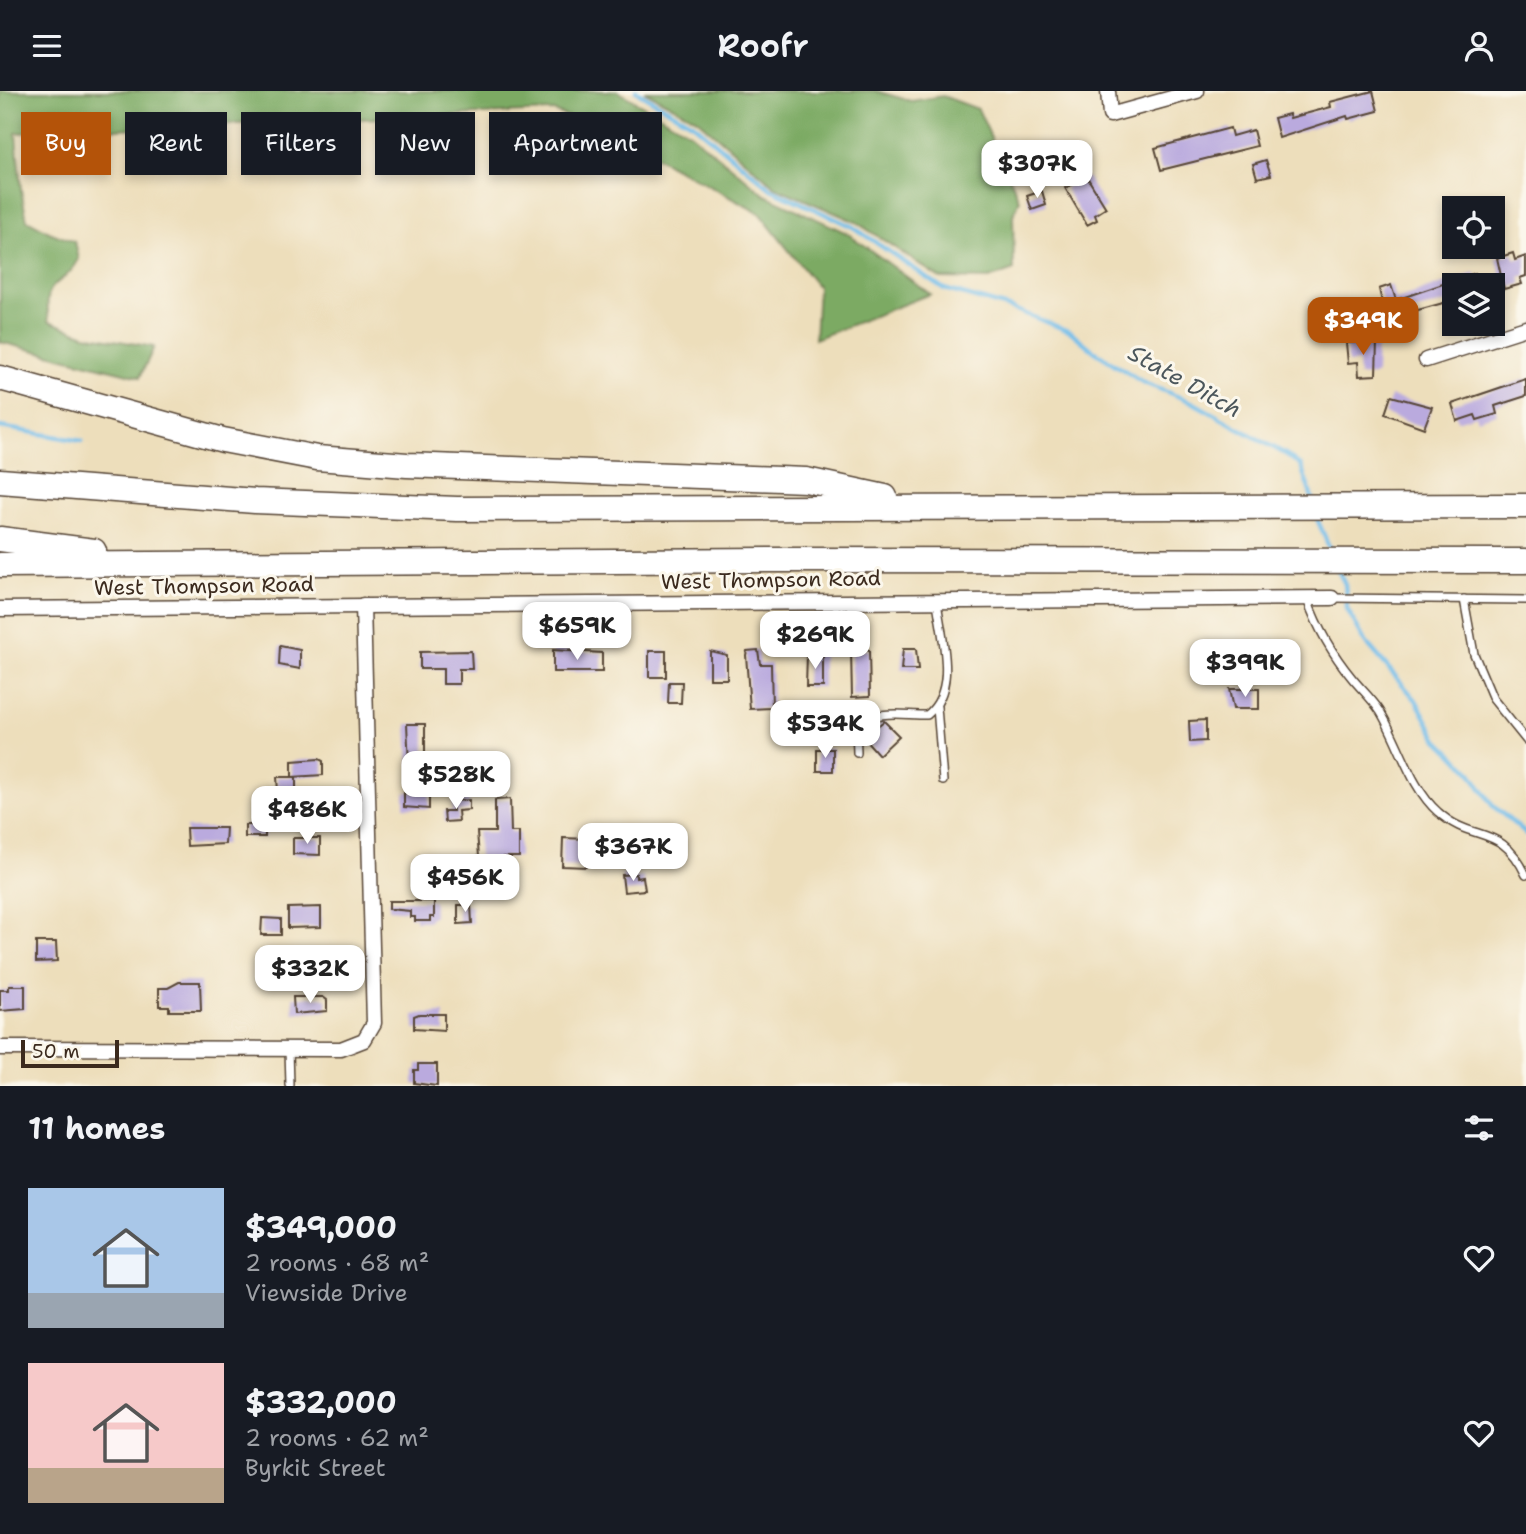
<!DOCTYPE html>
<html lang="en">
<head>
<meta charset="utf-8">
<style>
  body { margin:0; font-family:"Shantell Sans",sans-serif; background:#242831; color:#f1f3f6; height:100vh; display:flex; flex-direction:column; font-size:26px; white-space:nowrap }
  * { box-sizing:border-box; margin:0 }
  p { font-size:23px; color:#9ea1a6 }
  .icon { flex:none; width:38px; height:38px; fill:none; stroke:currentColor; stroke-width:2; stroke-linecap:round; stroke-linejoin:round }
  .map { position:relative; height:995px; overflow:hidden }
  .sheet { display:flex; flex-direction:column; background:#171b24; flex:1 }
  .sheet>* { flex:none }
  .hud { position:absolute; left:21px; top:21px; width:700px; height:63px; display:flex; gap:14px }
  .tools { position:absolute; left:1442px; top:105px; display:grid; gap:14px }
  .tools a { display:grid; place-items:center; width:63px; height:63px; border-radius:0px; background:#171b24; box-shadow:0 4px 10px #0003; font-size:35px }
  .scale { position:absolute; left:21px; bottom:18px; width:98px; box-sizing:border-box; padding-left:7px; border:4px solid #3b2a1e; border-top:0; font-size:19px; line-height:24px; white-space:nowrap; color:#3b2a1e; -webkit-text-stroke:5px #fbf7ec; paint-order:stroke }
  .price { position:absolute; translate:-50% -60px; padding:0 16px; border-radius:14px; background:#fff; color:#222; font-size:23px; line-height:46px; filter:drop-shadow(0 2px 4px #0008) }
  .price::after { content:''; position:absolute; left:50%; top:42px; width:21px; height:16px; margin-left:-10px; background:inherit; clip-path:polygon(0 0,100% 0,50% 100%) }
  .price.selected { background:#b45309; color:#fff }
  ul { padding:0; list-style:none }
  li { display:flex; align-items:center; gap:21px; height:175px; padding:0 28px }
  li span { display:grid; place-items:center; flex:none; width:196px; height:140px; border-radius:0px; color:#555 }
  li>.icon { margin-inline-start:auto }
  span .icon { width:84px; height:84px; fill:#fffc; stroke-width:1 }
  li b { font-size:30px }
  h2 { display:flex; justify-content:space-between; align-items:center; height:84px; padding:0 28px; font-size:30px }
  .chip { padding:0 24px; border-radius:0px; background:#171b24; box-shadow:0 4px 10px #0003; font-size:24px; line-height:63px }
  .chip.selected { background:#b45309; color:#fff }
  header { display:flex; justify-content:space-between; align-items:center; height:91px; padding:0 28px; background:#171b24; font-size:32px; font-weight:600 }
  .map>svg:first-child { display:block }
  .forest { fill:#7caa63; stroke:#5c6a40; stroke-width:2 }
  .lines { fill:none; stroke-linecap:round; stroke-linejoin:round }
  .stream { stroke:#70bce9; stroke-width:4.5 }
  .building { fill:#baaade }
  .service-casing { stroke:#564536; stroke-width:10 }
  .minor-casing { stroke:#564536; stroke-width:17 }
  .motorway-casing { stroke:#564536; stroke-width:27 }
  .service { stroke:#fff; stroke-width:7 }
  .minor { stroke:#fff; stroke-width:14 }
  .motorway { stroke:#fff; stroke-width:24 }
  .labels { text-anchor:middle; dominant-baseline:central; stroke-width:6; stroke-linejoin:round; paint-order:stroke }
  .street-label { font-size:21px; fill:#3b2a1e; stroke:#fbf7ec }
  .water-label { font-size:23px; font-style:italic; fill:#4b565b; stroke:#fbf7ec }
</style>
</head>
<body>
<header><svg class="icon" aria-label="menu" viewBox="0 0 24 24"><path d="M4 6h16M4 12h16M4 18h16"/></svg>Roofr<svg class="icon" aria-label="person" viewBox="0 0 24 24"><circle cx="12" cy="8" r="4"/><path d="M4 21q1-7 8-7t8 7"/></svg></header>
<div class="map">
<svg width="1526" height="995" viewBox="0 0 1526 995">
  <rect width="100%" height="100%" fill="#fbf7ec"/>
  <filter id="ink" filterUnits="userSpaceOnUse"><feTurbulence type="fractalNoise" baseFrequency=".0143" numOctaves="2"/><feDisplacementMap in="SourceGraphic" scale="14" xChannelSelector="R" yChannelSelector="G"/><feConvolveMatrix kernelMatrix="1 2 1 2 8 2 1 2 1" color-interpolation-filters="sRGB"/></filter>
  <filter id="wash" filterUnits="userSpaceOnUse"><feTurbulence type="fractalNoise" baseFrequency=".00686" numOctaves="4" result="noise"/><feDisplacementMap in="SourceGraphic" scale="28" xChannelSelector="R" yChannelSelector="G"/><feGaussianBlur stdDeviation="1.57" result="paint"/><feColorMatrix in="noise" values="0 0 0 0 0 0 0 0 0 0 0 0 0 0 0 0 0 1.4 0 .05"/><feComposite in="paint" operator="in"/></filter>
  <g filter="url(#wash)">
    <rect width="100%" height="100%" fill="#eddebb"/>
    <g class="forest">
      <path d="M0,0H617L690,42L765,104L847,142L930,203L815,248L818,196L759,122L607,40L553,20L16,42L21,99L27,129L49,141L75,151L79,168C62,200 42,183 49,230L85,244L154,256L140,286L0,251Z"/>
      <polygon points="644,0 876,0 911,10 943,5 978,18 1020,109 1013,124 1014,179 989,188 940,187 856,131 775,96 697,28"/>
    </g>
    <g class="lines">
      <g class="stream">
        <polyline points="636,0 693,33 771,98 853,136 944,198 1011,217 1071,241 1094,260 1144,292 1192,311 1287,364 1301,375 1312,407"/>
        <polyline points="0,336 82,350"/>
        <polyline points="1315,423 1332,463"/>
        <polyline points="1337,478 1345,493 1347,518 1365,550 1416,609 1438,649 1469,679 1492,714 1526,743"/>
      </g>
    </g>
    <g id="blocks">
      <g class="building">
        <polygon points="1373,0 1378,20 1348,28 1347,25 1279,47 1274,27 1289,23 1290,27 1331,16 1330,11"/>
        <polygon points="1230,37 1232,45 1253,39 1257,55 1161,79 1155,57"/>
        <polygon points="1266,69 1271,84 1257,87 1253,73"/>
        <polygon points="1087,86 1106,117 1095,124 1097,129 1087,134 1065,97"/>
        <polygon points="1042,100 1046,114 1032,119 1027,105"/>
        <polygon points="1513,162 1515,169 1526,165 1526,185 1520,187 1522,193 1504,198 1497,167"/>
        <polygon points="1475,182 1479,194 1454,194 1454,209 1418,219 1403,228 1404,233 1388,238 1379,198 1391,194 1396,209"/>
        <polygon points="1377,250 1376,284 1359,285 1358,271 1348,272 1346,252"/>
        <polygon points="1526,288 1526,305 1495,315 1497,323 1477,329 1475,324 1457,330 1452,313"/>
        <polygon points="1391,305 1432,316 1424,337 1385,323"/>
        <polygon points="280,555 300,559 300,578 279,574"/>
        <polygon points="903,558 916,558 918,579 901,579"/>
        <polygon points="553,559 602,562 602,581 553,581"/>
        <polygon points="758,559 760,573 771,573 772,617 750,618 746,564 747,560"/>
        <polygon points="851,559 869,559 870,605 852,606"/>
        <polygon points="471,560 472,578 459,578 459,593 443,593 443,578 420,578 420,561"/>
        <rect x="649" y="560" width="17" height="26"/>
        <polygon points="710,560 727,564 727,588 710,588"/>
        <polygon points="807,563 823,563 823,596 806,596"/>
        <polygon points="669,591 682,591 681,612 668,612"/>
        <polygon points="1229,598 1259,598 1259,618 1233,618"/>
        <polygon points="1206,629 1206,650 1190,651 1189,630"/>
        <polygon points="884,630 899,645 879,664 863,646"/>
        <polygon points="407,633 425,633 425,674 409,674"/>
        <rect x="817" y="658" width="16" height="22"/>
        <polygon points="319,668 323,670 323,684 292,686 292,670"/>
        <polygon points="277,686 296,686 296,701 278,701"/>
        <polygon points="409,701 429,702 429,718 404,716 404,702"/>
        <polygon points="510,708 511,741 519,741 519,766 504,766 504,778 480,778 477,741 495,741 495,709"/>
        <polygon points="469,709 469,719 458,720 459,730 445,731 444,720 453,720 452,710"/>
        <rect x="245" y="734" width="20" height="12"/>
        <polygon points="186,737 226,737 225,753 187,755"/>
        <polygon points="293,747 320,747 320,764 293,763"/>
        <polygon points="563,747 588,748 587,776 562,775"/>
        <polygon points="636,783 636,787 643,786 645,799 624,801 622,784"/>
        <polygon points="389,810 434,810 434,826 430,826 430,830 415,830 415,826 410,826 410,820 389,818"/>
        <polygon points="458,814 471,814 472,832 458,833"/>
        <polygon points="321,816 321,836 288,837 288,817"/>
        <polygon points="262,827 281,828 281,844 261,844"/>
        <polygon points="36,851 56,851 57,870 36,871"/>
        <polygon points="179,891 200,891 201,920 169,920 169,915 159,915 159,897 168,897"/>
        <polygon points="9,895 25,895 25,918 0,920 0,899 9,899"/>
        <polygon points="293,906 323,906 327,909 327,920 294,923"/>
        <polygon points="419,923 444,923 444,940 414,938 414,925"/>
        <polygon points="418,973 437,973 437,995 414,992 414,979 418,979"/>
      </g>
    </g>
  </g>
  <g filter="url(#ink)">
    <use href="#blocks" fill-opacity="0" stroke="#564536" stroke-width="2"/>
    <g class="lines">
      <defs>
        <g id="service">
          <polyline points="1332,507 1526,509"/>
          <path d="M1307,508C1317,536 1333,564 1352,587C1361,598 1372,608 1380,620C1399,651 1411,698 1438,721C1473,753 1501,731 1526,784"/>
          <polyline points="1464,508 1474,563 1493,608 1526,649"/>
          <polyline points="937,616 943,690"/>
          <path d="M857,662L856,634C880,618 899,624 927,624C959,598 941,546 937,510"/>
          <polyline points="289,958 290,995"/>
        </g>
        <g id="minor">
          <polyline points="1108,0 1110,24 1197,0"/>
          <polyline points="1426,269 1526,237"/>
          <polyline points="0,518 1332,507"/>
          <polyline points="0,957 341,958 364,949 374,932 363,514"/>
        </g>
        <g id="motorway">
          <polyline points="0,287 223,349 317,367 407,374 806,389 885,406"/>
          <polyline points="0,390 255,410 457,418 1526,415"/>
          <polyline points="0,448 94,460"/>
          <polyline points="0,474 769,469 1526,470"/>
        </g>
      </defs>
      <use href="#service" class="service-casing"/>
      <use href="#minor" class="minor-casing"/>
      <use href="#motorway" class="motorway-casing"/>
      <use href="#service" class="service"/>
      <use href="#minor" class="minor"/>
      <use href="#motorway" class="motorway"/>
    </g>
  </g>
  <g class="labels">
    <g class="street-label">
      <text transform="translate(771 489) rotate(-1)">West Thompson Road</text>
      <text transform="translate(204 495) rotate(-1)">West Thompson Road</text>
    </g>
    <g class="water-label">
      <text transform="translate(1185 290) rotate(29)">State Ditch</text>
    </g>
  </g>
</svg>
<div class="tools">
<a><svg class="icon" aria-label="locate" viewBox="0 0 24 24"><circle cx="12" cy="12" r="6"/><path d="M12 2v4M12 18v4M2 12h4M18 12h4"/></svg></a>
<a><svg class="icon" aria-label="layers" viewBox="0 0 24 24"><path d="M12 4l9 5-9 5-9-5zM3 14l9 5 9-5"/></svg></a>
</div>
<div class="scale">50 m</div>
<b class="price" style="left:1037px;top:109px">$307K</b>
<b class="price selected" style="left:1363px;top:266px">$349K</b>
<b class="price" style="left:577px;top:571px">$659K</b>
<b class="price" style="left:815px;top:580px">$269K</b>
<b class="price" style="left:1245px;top:608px">$399K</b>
<b class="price" style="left:825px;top:669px">$534K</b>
<b class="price" style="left:456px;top:720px">$528K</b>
<b class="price" style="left:307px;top:755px">$486K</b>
<b class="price" style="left:633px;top:792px">$367K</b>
<b class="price" style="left:465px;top:823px">$456K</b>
<b class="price" style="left:310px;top:914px">$332K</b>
<div class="hud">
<a class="chip selected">Buy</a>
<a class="chip">Rent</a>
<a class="chip">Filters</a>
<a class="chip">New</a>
<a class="chip">Apartment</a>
</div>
</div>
<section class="sheet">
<h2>11 homes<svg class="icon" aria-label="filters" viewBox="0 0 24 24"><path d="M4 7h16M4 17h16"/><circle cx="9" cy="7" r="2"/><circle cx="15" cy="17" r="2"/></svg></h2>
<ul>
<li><span style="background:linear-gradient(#a9c7e8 75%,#9aa5b1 0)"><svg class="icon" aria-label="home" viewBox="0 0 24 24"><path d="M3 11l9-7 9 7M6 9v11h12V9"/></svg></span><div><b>$349,000</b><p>2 rooms · 68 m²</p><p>Viewside Drive</p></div><svg class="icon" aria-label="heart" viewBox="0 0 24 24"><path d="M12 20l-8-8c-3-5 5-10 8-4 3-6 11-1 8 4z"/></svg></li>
<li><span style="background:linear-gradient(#f6c9c9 75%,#b9a48a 0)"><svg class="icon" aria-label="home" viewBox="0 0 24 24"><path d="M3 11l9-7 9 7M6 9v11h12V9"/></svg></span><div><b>$332,000</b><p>2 rooms · 62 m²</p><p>Byrkit Street</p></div><svg class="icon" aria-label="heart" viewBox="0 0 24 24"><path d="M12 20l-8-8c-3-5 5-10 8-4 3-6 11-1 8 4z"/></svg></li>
</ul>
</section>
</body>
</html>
